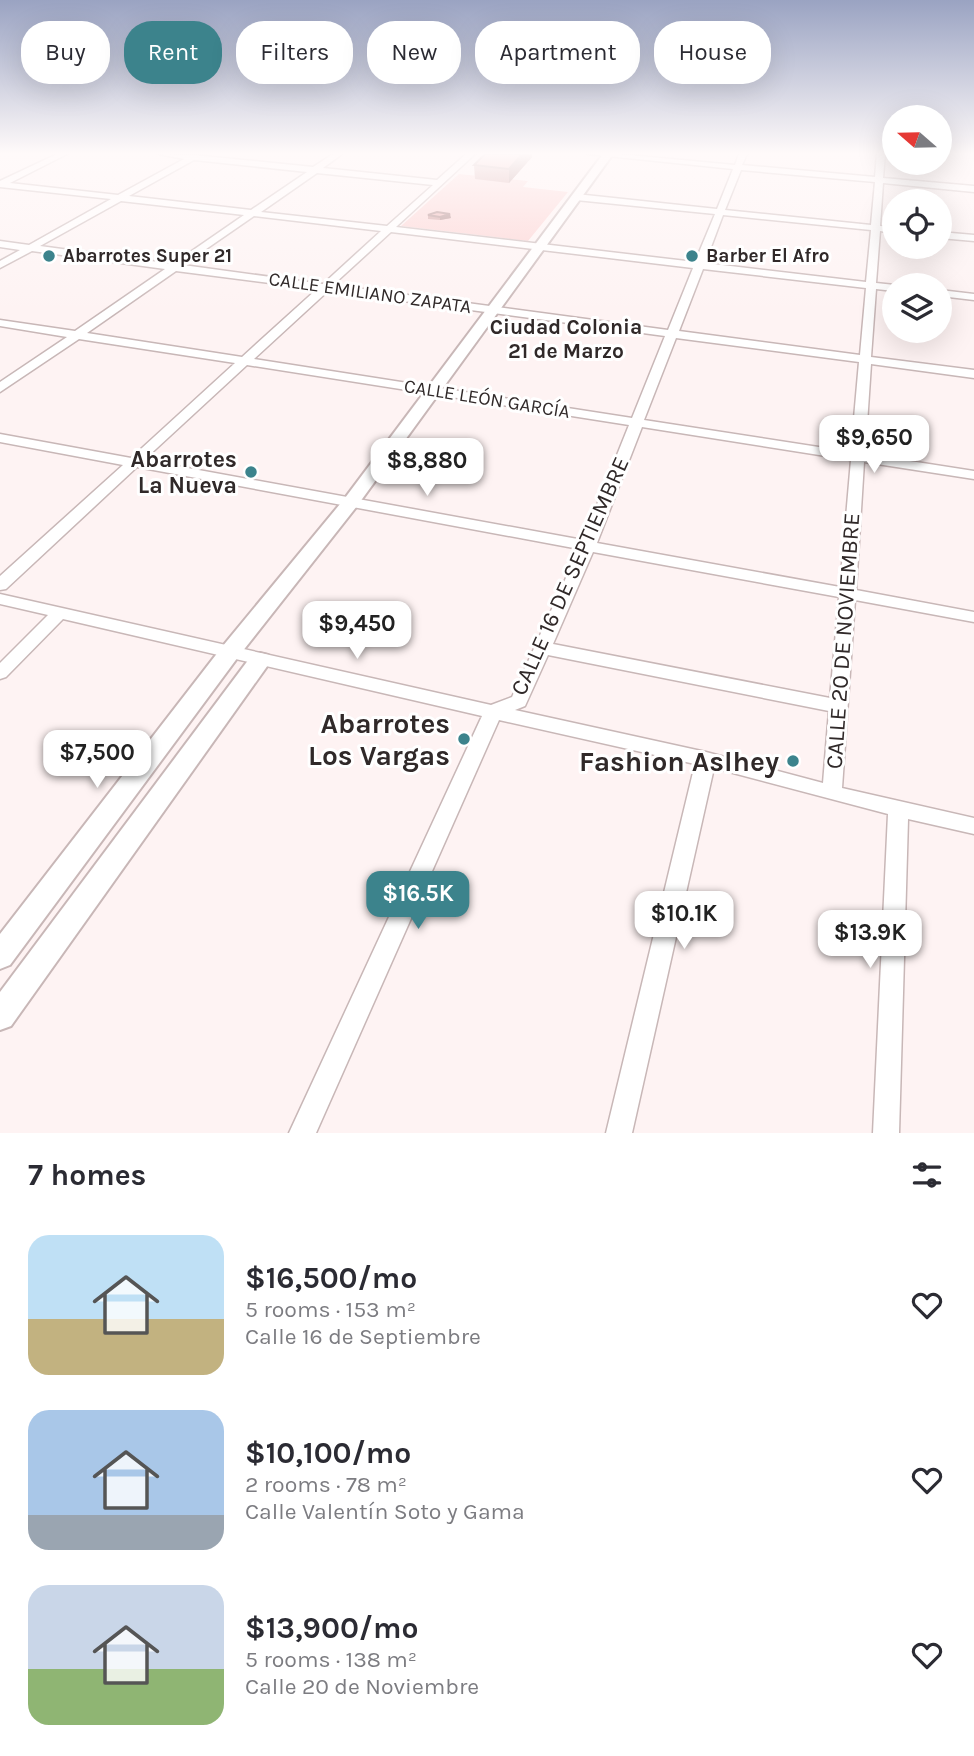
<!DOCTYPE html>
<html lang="en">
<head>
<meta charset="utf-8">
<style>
  body { margin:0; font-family:Karla,sans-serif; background:#f7f7f7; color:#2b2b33; height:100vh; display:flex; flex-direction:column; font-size:26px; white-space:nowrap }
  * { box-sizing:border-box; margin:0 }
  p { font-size:23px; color:#7c7c81 }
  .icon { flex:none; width:38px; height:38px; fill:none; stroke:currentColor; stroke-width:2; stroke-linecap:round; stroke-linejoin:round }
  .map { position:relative; height:1133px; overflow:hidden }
  .side { display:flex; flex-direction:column; background:#fff; flex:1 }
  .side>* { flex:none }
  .guide { position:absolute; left:21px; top:21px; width:933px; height:63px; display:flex; gap:14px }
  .needle { width:46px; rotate:290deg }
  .tools { position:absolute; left:882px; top:105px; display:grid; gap:14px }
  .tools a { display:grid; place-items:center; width:70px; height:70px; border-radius:50%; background:#fff; box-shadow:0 7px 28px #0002; font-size:35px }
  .price { position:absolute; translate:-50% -60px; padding:0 16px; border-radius:14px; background:#fff; color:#222; font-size:23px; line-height:46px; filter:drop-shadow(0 2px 4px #0008) }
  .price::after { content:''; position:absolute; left:50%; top:42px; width:21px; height:16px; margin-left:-10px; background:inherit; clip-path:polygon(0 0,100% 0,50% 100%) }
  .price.on { background:#3c838c; color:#fff }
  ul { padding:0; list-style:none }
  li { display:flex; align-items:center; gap:21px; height:175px; padding:0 28px }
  li span { display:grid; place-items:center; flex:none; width:196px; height:140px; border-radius:21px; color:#555 }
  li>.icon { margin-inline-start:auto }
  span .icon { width:84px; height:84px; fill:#fffc; stroke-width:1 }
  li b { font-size:30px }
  h2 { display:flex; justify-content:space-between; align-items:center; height:84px; padding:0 28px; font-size:30px }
  .pill { padding:0 24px; border-radius:28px; background:#fff; box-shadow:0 7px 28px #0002; font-size:24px; line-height:63px }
  .pill.on { background:#3c838c; color:#fff }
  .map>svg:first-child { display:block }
  .green { fill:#fcd0d0 }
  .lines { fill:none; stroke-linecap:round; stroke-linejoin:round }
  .minor-casing { stroke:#c8b7b7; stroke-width:3 }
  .tertiary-casing { stroke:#c8b7b7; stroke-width:4 }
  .minor { fill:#fff; fill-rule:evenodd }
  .tertiary { fill:#fff; fill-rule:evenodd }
  .wall { fill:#cc9595 }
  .shaded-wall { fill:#a67979 }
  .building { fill:#edadad; stroke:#a67979; stroke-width:2 }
  .poi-dot { fill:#3c838c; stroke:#fff; stroke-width:2.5 }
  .labels { text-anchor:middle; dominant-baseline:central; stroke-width:6; stroke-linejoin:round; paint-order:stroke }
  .far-poi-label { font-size:19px; font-weight:bold; fill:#302929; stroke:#fff; text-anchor:start }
  .far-street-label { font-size:19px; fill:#302929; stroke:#fff }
  .far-neighbourhood-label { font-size:21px; font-weight:bold; fill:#302929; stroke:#fff }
  .poi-label { font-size:23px; font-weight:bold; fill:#302929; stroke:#fff; text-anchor:end }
  .street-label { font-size:23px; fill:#302929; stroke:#fff }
  .near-poi-label { font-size:28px; font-weight:bold; fill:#302929; stroke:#fff; text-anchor:end }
</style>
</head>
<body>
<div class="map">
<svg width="974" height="1133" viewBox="0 0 974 1133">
  <rect width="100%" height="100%" fill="#fef3f3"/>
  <polygon class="green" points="459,174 528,181 523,187 568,192 528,241 401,226"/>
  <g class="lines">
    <defs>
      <g id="minor">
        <path d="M57,154H67L10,183L118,195L184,159L158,154L193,155L313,167L333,154H342L323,168L437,180L466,154H475L396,227L695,262L715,214L576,200L572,197L576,194L717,209L733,169L588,154H618L735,165L739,154H747L742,165L875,177L877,154H885L883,178L974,186V192L883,183L880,226L894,227V233L880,231L876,283L895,285L894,291L876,289L871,357L974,370V378L871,364L865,454L974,471V479L864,462L856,590L974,612V622L855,600L842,788L974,818V834L908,819L899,1133H873L888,814L714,768L632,1133H606L695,764L499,720L316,1133H289L482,716L63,619L6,677L0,679V663L48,615L0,604V594L491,705L512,697L579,549L137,467L6,589L0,590V576L123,465L0,442V434L131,458L235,363L79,339L0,392V382L67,337L0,326V320L75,331L165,269L32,251L0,268V261L20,250L0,247V241L29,245L111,199L0,187V181ZM194,160L307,172L251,210L129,196ZM741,170L875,182L871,225L725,210ZM317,173L433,185L387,226L261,212ZM121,201L244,215L173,264L40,246ZM723,215L871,230L866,282L705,263ZM254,216L381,231L323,284L183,265ZM391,232L693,268L668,330L333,285ZM703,269L866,288L860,355L679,331ZM176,271L317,289L242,357L87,333ZM328,291L665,336L632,418L254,359ZM676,338L859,362L851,452L644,420ZM247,365L629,425L583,540L144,460ZM642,427L851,460L840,587L597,543ZM593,552L839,597L830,698L553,644ZM548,655L829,711L823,783L706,752L515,710L525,706Z"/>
        <polygon points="940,232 974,235 974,241 940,238"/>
        <polygon points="940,290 974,294 974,300 940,296"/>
      </g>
      <g id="tertiary">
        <polygon points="603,154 613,154 357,506 238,657 10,965 0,969 0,934 222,647 345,498"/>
        <polygon points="260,653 268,655 271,660 268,665 11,1026 0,1030 0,992 252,655"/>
      </g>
    </defs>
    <use href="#minor" class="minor-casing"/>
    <use href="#tertiary" class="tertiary-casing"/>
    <use href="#minor" class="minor"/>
    <use href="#tertiary" class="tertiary"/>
  </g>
  <g class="wall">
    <polygon points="485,154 532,154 532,157 509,183 475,179 474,165"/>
    <polygon points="428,215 451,218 440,220 428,219"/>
  </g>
  <g class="shaded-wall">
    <polygon points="522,154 532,154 532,157 509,183 509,169"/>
    <polygon points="450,214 451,218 440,220 440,217"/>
  </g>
  <g class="building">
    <polygon points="485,154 522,154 509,169 474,165"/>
    <polygon points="437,212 450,214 440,217 428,215"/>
  </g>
  <linearGradient id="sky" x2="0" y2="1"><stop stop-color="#9aa3c2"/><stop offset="0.49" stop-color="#fffafa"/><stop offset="1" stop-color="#fffafa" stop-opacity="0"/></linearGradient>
  <rect width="974" height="313" fill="url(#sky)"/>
  <g class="poi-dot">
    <circle cx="49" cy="256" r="7"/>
    <circle cx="692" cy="256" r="7"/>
    <circle cx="251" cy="472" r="7"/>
    <circle cx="464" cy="739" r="7"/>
    <circle cx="793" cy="761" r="7"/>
  </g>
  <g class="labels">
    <g class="far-poi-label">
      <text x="63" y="256">Abarrotes Super 21</text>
      <text x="706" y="256">Barber El Afro</text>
    </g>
    <g class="far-street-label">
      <text transform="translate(370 293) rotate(8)">CALLE EMILIANO ZAPATA</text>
      <text transform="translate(487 399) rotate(9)">CALLE LEÓN GARCÍA</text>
    </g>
    <g class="far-neighbourhood-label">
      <text x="566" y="327">Ciudad Colonia<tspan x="566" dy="24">21 de Marzo</tspan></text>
    </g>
    <g class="poi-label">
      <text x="237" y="459">Abarrotes<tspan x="237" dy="26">La Nueva</tspan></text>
    </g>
    <g class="street-label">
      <text transform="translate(570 576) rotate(-66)">CALLE 16 DE SEPTIEMBRE</text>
      <text transform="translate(843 641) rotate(-86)">CALLE 20 DE NOVIEMBRE</text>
    </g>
    <g class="near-poi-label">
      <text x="450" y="723">Abarrotes<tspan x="450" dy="32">Los Vargas</tspan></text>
      <text x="779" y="761">Fashion Aslhey</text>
    </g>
  </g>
</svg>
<div class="tools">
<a><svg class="needle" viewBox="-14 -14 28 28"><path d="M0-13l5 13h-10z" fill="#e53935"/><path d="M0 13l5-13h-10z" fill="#7c7c81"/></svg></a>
<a><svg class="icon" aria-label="locate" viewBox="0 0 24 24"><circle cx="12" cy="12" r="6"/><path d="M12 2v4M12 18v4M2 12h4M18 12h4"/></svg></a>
<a><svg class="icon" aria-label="layers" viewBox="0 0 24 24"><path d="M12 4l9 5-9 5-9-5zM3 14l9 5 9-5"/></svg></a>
</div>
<b class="price" style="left:874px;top:475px">$9,650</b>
<b class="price" style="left:427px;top:498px">$8,880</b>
<b class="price" style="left:357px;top:661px">$9,450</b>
<b class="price" style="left:97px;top:790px">$7,500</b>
<b class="price on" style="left:418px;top:931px">$16.5K</b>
<b class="price" style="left:684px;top:951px">$10.1K</b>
<b class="price" style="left:870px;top:970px">$13.9K</b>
<div class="guide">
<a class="pill">Buy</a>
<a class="pill on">Rent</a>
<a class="pill">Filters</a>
<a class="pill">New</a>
<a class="pill">Apartment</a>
<a class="pill">House</a>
</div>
</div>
<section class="side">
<h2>7 homes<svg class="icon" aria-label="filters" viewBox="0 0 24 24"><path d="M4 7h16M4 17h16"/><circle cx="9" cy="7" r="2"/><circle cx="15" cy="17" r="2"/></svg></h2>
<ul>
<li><span style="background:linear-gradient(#bfe0f5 60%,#c2b280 0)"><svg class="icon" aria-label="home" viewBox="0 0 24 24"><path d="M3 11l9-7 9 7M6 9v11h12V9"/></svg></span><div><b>$16,500/mo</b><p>5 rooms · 153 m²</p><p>Calle 16 de Septiembre</p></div><svg class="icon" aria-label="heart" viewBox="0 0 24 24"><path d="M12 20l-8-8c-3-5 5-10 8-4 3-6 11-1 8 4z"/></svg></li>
<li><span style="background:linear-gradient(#a9c7e8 75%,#9aa5b1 0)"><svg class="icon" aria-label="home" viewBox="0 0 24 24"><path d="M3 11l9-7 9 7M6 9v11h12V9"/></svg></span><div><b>$10,100/mo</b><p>2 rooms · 78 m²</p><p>Calle Valentín Soto y Gama</p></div><svg class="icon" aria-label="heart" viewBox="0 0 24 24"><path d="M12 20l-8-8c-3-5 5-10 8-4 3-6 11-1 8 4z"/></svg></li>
<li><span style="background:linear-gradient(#c9d6e8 60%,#8fb573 0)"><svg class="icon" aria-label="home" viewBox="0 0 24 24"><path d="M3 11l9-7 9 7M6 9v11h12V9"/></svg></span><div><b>$13,900/mo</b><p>5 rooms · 138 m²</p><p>Calle 20 de Noviembre</p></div><svg class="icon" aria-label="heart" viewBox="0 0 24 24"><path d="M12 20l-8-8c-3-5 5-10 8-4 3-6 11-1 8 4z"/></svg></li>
</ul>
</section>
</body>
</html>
